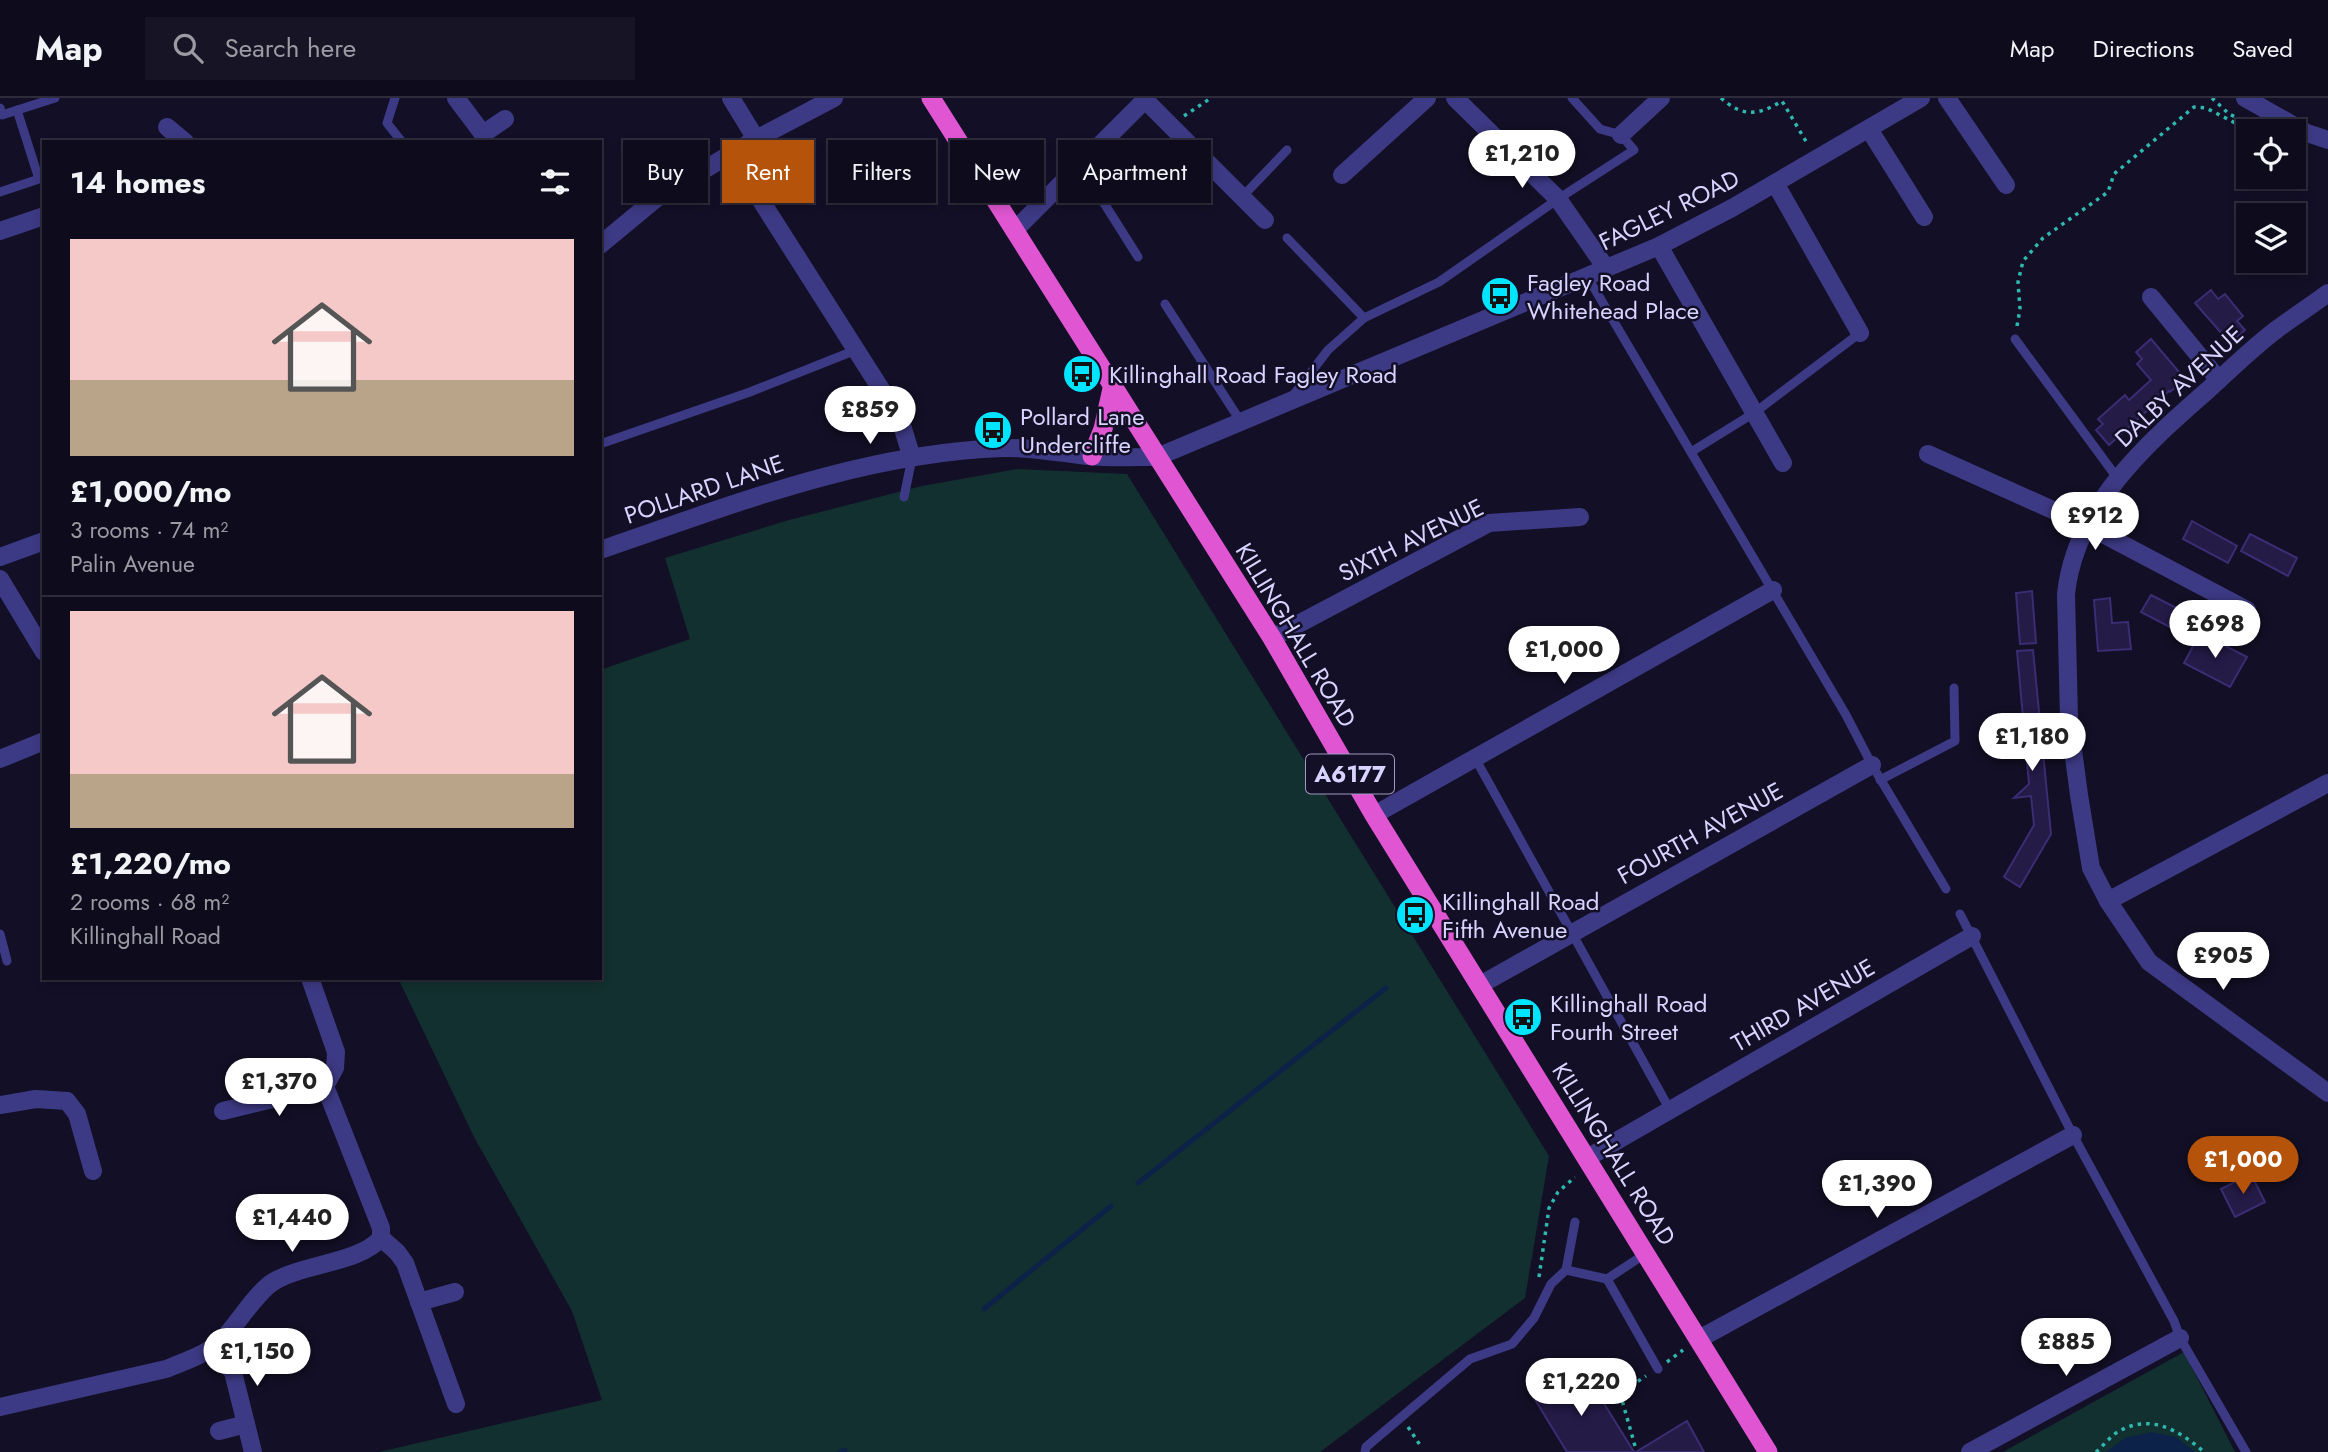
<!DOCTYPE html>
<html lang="en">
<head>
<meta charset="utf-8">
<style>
  body { margin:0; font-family:Jost,sans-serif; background:#171425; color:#f1f3f6; height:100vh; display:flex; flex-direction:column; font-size:26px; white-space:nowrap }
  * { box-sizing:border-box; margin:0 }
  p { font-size:23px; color:#9b9ba3 }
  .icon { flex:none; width:38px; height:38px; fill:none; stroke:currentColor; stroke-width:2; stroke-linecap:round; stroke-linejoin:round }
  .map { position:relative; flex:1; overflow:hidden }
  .details { position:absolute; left:42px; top:42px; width:560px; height:840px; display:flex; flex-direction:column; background:#0e0b1c; border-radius:0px; box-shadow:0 4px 10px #0003,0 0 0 2px #2e2b3b }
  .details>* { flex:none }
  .hud { position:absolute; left:623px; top:42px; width:665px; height:63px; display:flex; gap:14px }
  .tools { position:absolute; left:2236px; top:21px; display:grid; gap:14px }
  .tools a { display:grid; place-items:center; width:70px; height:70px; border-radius:0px; background:#0e0b1c; box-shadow:0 4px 10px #0003,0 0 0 2px #2e2b3b; font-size:35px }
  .price { position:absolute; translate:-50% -60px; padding:0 16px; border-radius:24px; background:#fff; color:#222; font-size:23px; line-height:46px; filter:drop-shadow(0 2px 4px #0008) }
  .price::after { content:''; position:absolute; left:50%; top:42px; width:21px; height:16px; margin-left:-10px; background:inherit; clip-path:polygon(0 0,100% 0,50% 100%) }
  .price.selected { background:#b45309; color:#fff }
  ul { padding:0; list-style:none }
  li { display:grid; align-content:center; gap:14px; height:371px; padding:0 28px }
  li+li { border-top:2px solid #2e2b3b }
  li span { display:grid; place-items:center; height:217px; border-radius:0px; color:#555 }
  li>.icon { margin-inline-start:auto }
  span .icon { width:126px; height:126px; fill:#fffc; stroke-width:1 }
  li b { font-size:30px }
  h2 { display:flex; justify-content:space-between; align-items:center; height:84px; padding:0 28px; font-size:30px }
  .tag { padding:0 24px; border-radius:0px; background:#0e0b1c; box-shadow:0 4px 10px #0003,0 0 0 2px #2e2b3b; font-size:24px; line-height:63px }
  .tag.selected { background:#b45309; color:#fff }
  header { display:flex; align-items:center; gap:42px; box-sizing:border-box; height:98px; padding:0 35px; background:#0e0b1c; border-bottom:2px solid #2e2b3b }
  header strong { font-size:33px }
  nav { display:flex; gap:38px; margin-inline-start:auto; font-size:24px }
  .search { width:490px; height:63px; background:#171425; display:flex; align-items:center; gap:18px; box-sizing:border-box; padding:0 24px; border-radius:0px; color:#9b9ba3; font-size:26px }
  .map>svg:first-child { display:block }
  .green { fill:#12302f }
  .water { fill:#0c2248 }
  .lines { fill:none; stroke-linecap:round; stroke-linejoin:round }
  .stream { stroke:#0c2248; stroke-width:5 }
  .building { fill:#241b47; stroke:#3b2d73; stroke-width:2 }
  .path { stroke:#2fb8b0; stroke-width:3.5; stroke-dasharray:3.5 5; stroke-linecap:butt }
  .service { stroke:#3d3a85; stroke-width:9 }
  .minor { stroke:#3d3a85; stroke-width:18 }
  .tertiary { stroke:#3d3a85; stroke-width:18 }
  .trunk { stroke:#e055d1; stroke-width:19 }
  .labels { text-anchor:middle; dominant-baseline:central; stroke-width:5; stroke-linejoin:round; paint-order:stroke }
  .shield { fill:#130f26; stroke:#9e99be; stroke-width:2 }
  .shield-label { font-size:23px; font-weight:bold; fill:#d9d4ff }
  .street-label { font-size:24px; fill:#d9d4ff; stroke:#130f26 }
  .poi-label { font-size:24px; fill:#d9d4ff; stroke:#130f26; text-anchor:start }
</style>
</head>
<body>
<header>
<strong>Map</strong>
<div class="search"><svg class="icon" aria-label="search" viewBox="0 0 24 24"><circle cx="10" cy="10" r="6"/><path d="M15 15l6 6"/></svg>Search here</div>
<nav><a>Map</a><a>Directions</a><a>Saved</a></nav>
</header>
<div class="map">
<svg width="2328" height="1354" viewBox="0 0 2328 1354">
  <rect width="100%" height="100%" fill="#130f26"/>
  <g class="green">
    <polygon points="1017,371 1127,376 1549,1058 1525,1200 1320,1354 379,1354 602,1302 572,1213 474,1039 398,880 600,880 600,572 690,541 665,460 789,422 922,388"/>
    <polygon points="2184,1254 2235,1354 2003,1354"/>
  </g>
  <polygon class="water" points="2151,1334 2176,1339 2195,1354 2106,1354 2125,1340"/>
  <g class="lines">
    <g class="stream">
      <polyline points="1138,1085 1386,890"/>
      <polyline points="984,1211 1111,1108"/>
      <polyline points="840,1354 845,1352"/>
    </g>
  </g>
  <g class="building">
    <polygon points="2211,192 2218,201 2225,196 2243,218 2237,223 2245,232 2230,245 2195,205"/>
    <polygon points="2151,241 2185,281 2170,294 2169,293 2109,347 2096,332 2103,326 2098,321 2125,297 2129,302 2151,282 2137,266 2142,261 2136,254"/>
    <polygon points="2192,423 2237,448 2228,465 2183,441"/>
    <polygon points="2250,436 2297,460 2288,478 2241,453"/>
    <polygon points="2032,493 2036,545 2020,546 2016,495"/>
    <polygon points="2151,497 2198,521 2189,539 2141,514"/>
    <polygon points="2110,500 2112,525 2128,524 2131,551 2098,553 2094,502"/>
    <polygon points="2200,535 2247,559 2230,589 2184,565"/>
    <polygon points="2033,552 2051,736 2020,789 2004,779 2034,727 2031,698 2014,700 2029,686 2017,553"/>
    <polygon points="2251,1076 2265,1104 2235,1119 2221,1091"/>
    <polygon points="1570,1276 1575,1284 1587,1278 1634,1354 1567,1354 1534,1300"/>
    <polygon points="1687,1323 1704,1354 1636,1354"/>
  </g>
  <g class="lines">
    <g class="path">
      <path d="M1721,0C1742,19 1758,18 1782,3L1807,45"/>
      <polyline points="2212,0 2229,16 2253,27"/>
      <polyline points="1184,18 1211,0"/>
      <polyline points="2017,228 2020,211 2018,184 2023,163 2043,140 2108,94 2114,76 2194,9 2206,10 2251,33 2255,25"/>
      <polyline points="1539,1179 1549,1110 1558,1094 1575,1079"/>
      <polyline points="1667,1264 1683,1252"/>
      <polyline points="1408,1329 1422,1350"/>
      <polyline points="1635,1348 1620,1295 1646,1278"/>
      <path d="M2096,1354C2103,1348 2109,1340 2116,1335C2149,1314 2179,1332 2204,1354"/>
    </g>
    <g class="service">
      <polyline points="395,0 387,25 402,44"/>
      <polyline points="0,10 2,17 55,0"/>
      <polyline points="1080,67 1138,159"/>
      <polyline points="0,94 39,81 17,12"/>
      <polyline points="1242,99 1287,52"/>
      <polyline points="1287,140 1364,220"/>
      <polyline points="1587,178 1846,617 1872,667 1946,791"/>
      <polyline points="1165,206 1241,324"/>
      <polyline points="2015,241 2118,381"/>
      <polyline points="1292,299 1328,252 1364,220 1439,184 1558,101 1634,52 1621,37 1600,31 1572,0"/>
      <polyline points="600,346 750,294 856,252"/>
      <polyline points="1691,354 1754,315 1860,235"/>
      <polyline points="904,399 912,360"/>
      <polyline points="1475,660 1670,1012"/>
      <polyline points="1880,682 1955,643 1954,590"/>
      <polyline points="1960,816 2073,1037 2174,1223 2180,1240 2246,1354"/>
      <polyline points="0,836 7,863"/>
      <polyline points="1575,1124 1566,1172 1607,1181"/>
      <polyline points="1645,1156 1607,1181 1658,1271"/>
      <polyline points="1365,1354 1366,1349 1470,1261 1512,1246 1534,1220 1551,1186 1566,1172"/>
    </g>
    <g class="minor">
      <polyline points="456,0 483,36 505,21"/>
      <polyline points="731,0 756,41"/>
      <polyline points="1455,0 1558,101 1606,170"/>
      <polyline points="1947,0 2006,87"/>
      <polyline points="1145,2 1265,122"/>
      <polyline points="167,29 185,44"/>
      <polyline points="1869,31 1924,119"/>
      <polyline points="1621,37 1661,0"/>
      <polyline points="732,57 900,321 912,360"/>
      <polyline points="1342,77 1427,0"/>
      <polyline points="1775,85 1860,235"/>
      <polyline points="0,133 44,118"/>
      <polyline points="1014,133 1147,0"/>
      <polyline points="600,147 658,99 756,41 834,0"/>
      <polyline points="1659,148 1783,365"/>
      <path d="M2328,195C2311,208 2293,219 2276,232C2252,250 2230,272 2208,292C2146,346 2075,409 2066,496L2069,622L2079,697L2091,770L2108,803L2149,864L2328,995"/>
      <polyline points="2151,199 2219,282"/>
      <polyline points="1928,356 2086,427 2247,512"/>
      <path d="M600,452C732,407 862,355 1003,350C1030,349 1060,355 1088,358C1111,360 1134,359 1157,359L1659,148L1732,110L1921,0"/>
      <polyline points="0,459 44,443"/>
      <polyline points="0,481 44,554"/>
      <polyline points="1272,540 1489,425 1580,419"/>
      <polyline points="0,661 44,643"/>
      <polyline points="1374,717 1773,492"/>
      <polyline points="2108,803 2328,685"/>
      <polyline points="1480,887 1872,667"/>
      <polyline points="0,1007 36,1001 67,1003 77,1016 93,1073"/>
      <polyline points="223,1013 325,988"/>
      <polyline points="1587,1060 1972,838"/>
      <polyline points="381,1140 397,1154 405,1165 456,1306"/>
      <polyline points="419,1204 455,1194"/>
      <polyline points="1699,1241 2073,1037"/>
      <polyline points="212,1249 233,1274 253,1354"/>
      <path d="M0,1309L166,1271C185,1263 208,1256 223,1241C237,1226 257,1194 273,1184C301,1166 360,1165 381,1140V1130L325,988L335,970L336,954L310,880"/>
      <polyline points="219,1333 246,1326"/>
      <polyline points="1970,1354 2180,1240"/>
    </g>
    <polyline class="tertiary" points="2245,0 2307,35 2328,42"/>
    <g class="trunk">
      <polyline points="931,0 1272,540 1374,717 1768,1354"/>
      <polyline points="1092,358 1103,331 1113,286"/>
    </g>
  </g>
  <defs>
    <symbol id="bus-disc" viewBox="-11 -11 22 22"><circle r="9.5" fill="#00e5ff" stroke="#130f26"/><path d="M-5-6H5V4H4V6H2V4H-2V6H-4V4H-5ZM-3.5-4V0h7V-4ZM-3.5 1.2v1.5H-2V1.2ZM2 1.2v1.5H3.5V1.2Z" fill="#111"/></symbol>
  </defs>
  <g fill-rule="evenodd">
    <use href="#bus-disc" x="1478" y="176" width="44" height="44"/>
    <use href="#bus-disc" x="1060" y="254" width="44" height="44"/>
    <use href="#bus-disc" x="971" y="310" width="44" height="44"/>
    <use href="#bus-disc" x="1393" y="795" width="44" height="44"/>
    <use href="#bus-disc" x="1501" y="897" width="44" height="44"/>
  </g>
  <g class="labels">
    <rect class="shield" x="1306" y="656.5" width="88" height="39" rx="5"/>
    <g class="shield-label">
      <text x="1350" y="676">A6177</text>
    </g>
    <g class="street-label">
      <text transform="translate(1669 112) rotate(-26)">FAGLEY ROAD</text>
      <text transform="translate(2179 288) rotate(-43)">DALBY AVENUE</text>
      <text transform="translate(704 391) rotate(-19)">POLLARD LANE</text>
      <text transform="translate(1411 442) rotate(-26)">SIXTH AVENUE</text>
      <text transform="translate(1296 537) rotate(59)">KILLINGHALL ROAD</text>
      <text transform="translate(1700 735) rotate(-29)">FOURTH AVENUE</text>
      <text transform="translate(1803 907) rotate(-30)">THIRD AVENUE</text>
      <text transform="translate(1614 1056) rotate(58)">KILLINGHALL ROAD</text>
    </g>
    <g class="poi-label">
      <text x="1527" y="184">Fagley Road<tspan x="1527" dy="28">Whitehead Place</tspan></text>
      <text x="1109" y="276">Killinghall Road Fagley Road</text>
      <text x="1020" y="318">Pollard Lane<tspan x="1020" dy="28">Undercliffe</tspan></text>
      <text x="1442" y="803">Killinghall Road<tspan x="1442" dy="28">Fifth Avenue</tspan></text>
      <text x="1550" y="905">Killinghall Road<tspan x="1550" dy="28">Fourth Street</tspan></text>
    </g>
  </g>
</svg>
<div class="tools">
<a><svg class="icon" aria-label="locate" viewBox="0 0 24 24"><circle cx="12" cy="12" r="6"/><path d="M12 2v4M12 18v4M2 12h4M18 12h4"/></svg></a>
<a><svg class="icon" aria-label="layers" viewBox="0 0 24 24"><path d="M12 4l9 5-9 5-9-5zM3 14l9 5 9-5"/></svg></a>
</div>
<b class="price" style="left:1522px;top:92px">£1,210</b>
<b class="price" style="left:870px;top:348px">£859</b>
<b class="price" style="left:2095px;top:454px">£912</b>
<b class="price" style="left:2215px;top:562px">£698</b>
<b class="price" style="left:1564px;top:588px">£1,000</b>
<b class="price" style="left:2032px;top:675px">£1,180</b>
<b class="price" style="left:2223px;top:894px">£905</b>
<b class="price" style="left:279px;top:1020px">£1,370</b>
<b class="price selected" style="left:2243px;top:1098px">£1,000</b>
<b class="price" style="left:1877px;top:1122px">£1,390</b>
<b class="price" style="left:292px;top:1156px">£1,440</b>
<b class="price" style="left:2066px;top:1280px">£885</b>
<b class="price" style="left:257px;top:1290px">£1,150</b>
<b class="price" style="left:1581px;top:1320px">£1,220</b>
<div class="hud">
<a class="tag">Buy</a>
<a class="tag selected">Rent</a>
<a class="tag">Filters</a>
<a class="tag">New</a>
<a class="tag">Apartment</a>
</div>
<section class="details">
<h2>14 homes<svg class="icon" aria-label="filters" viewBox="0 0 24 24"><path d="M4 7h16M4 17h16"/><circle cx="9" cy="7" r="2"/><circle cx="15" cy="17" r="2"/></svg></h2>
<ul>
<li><span style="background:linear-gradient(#f6c9c9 65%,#b9a48a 0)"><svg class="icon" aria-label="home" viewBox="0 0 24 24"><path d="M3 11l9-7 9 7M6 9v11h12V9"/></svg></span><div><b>£1,000/mo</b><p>3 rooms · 74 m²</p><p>Palin Avenue</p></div></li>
<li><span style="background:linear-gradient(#f6c9c9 75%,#b9a48a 0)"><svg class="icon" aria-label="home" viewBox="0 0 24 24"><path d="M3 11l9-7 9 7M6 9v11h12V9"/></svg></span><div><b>£1,220/mo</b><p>2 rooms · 68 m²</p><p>Killinghall Road</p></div></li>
</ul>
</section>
</div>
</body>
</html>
